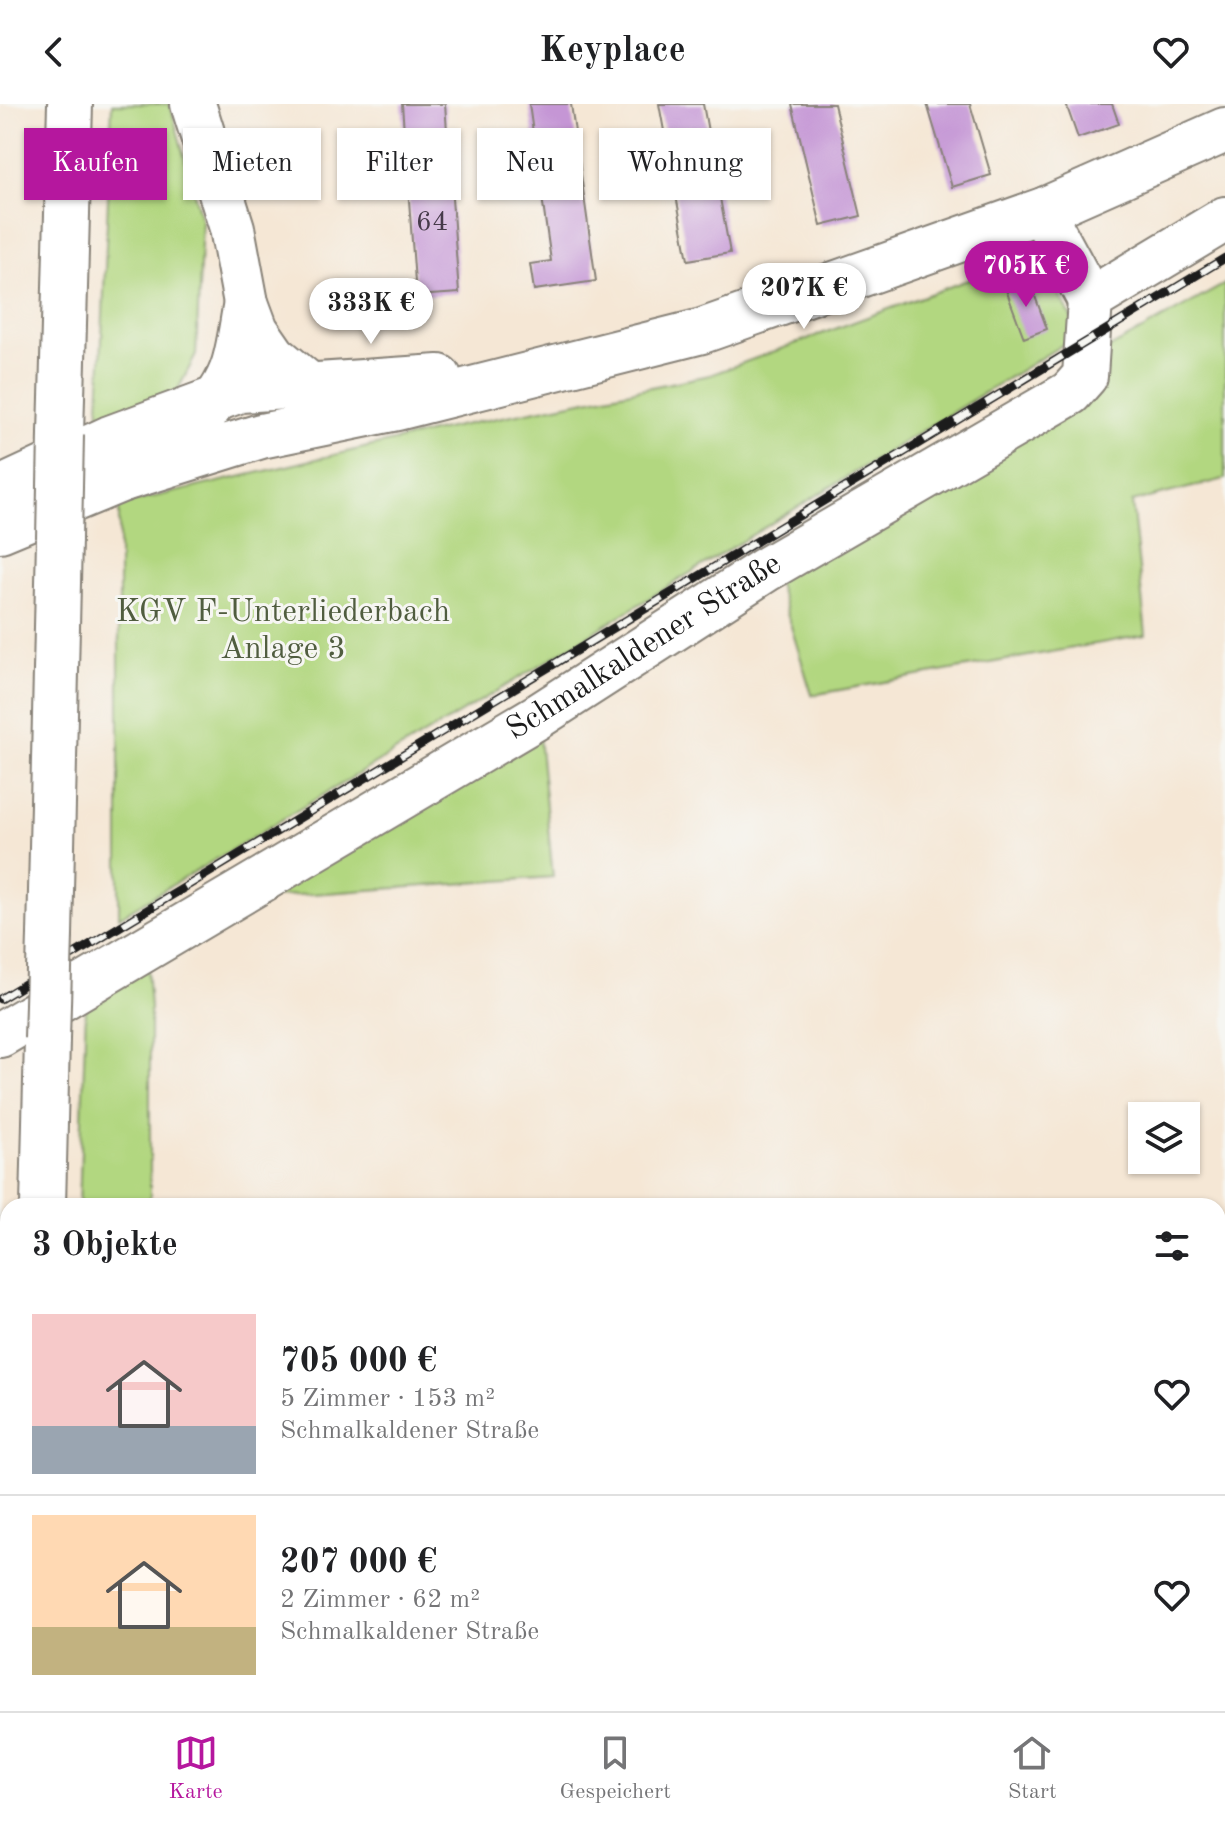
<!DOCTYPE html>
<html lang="de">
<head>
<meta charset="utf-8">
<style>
  body { margin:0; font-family:"Old Standard TT",serif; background:#f6f6f6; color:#202124; height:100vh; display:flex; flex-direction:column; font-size:30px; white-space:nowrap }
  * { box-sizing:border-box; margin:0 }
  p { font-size:26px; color:#757577 }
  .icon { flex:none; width:44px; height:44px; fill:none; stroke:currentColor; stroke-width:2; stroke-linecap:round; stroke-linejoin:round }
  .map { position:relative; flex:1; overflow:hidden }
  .drawer { position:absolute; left:0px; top:1094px; width:1226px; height:514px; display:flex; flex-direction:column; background:#fff; border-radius:24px 24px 0 0; box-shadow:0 2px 6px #0004 }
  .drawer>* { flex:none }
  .guide { position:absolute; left:24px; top:24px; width:800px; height:72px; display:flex; gap:16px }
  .fabs { position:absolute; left:1128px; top:998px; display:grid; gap:16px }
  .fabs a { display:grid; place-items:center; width:72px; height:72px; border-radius:0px; background:#fff; box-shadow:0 2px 6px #0004; font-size:40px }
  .price { position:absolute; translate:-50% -68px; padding:0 18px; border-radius:28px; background:#fff; color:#222; font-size:26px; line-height:52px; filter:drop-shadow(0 2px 4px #0008) }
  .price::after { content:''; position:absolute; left:50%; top:48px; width:24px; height:18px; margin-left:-12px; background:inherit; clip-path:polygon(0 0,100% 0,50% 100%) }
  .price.current { background:#b5179e; color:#fff }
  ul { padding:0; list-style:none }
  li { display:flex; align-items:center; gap:24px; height:200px; padding:0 32px }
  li+li { border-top:2px solid #e0e0e0 }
  li span { display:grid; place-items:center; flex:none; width:224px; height:160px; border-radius:0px; color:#555 }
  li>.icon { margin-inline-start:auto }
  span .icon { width:96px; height:96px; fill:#fffc; stroke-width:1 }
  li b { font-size:34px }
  h2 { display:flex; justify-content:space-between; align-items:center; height:96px; padding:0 32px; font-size:34px }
  .pill { padding:0 28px; border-radius:0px; background:#fff; box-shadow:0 2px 6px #0004; font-size:28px; line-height:72px }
  .pill.current { background:#b5179e; color:#fff }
  header { display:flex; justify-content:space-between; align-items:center; height:104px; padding:0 32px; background:#fff; font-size:36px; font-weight:800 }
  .menu { display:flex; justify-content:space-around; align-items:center; height:112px; border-top:2px solid #e0e0e0; background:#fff; font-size:22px; color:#757577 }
  .menu a { display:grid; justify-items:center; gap:4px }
  .menu .current { color:#b5179e }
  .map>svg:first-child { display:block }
  .green { fill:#b2d780; stroke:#677a4e; stroke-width:2 }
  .building { fill:#c596d5 }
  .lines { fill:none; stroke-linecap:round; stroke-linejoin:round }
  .minor-casing { stroke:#888278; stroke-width:48 }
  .major-casing { stroke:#888278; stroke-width:48 }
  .highway-casing { stroke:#888278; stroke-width:48 }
  .minor { stroke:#fff; stroke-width:44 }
  .major { stroke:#fff; stroke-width:44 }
  .highway { stroke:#fff; stroke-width:44 }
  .rail-casing { stroke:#1c1c1c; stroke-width:9 }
  .rail { stroke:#f6f6f2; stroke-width:6; stroke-dasharray:18; stroke-linecap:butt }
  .highway-bridge-casing { stroke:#888278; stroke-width:48; stroke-linecap:butt }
  .highway-bridge { stroke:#fff; stroke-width:44 }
  .labels { text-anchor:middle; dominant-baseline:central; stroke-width:6; stroke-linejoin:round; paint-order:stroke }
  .number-label { font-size:28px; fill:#463a4a }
  .park-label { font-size:32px; fill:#505d3f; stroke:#f6f6f2 }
  .street-label { font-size:32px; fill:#1c1c1c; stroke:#f6f6f2 }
</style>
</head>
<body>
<header><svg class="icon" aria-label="back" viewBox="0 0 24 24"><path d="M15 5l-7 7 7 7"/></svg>Keyplace<svg class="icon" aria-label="heart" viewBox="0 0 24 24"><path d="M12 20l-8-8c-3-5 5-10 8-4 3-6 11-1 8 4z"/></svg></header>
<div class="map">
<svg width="1225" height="1607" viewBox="0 0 1225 1607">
  <rect width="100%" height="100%" fill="#f6f6f2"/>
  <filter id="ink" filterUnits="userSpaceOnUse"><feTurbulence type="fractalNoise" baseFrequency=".0125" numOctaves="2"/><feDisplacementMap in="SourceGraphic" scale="16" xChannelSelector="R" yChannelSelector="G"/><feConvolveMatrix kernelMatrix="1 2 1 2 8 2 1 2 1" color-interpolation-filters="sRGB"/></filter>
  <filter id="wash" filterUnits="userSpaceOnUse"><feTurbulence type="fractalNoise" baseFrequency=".006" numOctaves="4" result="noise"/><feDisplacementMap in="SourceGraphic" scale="32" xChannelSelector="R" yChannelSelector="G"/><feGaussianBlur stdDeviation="1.8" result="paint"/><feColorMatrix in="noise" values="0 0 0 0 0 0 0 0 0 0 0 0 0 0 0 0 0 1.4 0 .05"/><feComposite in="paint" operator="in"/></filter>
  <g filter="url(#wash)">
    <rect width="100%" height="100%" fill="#f5e7d5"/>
    <g class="green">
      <polygon points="112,0 170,0 202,118 196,251 174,293 98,328"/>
      <polygon points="1038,150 1080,230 532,566 119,813 119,401 458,322 710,271"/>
      <polygon points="1225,180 1225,375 1132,398 1146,531 812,591 774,467 1106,246"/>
      <polygon points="537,613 553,773 241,795"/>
      <polygon points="147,863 150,904 150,1102 79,1102 86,902"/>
      <rect x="61" y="1600" width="65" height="7"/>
    </g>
    <g id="blocks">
      <g class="building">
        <polygon points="402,0 445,0 459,189 416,192"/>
        <polygon points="529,0 571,0 596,177 534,186 530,160 551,157"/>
        <polygon points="659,0 703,0 730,149 688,156"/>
        <polygon points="792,0 834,0 861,112 821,122"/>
        <polygon points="927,0 970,0 991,71 952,83"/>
        <polygon points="1066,0 1112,0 1119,20 1078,34"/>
        <polygon points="1023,177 1027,186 1032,184 1047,225 1024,234 1005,183"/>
      </g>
    </g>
  </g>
  <g filter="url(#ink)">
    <use href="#blocks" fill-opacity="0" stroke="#888278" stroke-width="2"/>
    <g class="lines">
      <defs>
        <g id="minor">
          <polyline points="1046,105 1051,124 1090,196"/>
          <path id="s1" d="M0,931L537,613L765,466L1070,289L1085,272L1090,196L1225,115"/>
        </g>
        <g id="major">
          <polyline points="0,385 110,334 240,286 439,273"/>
          <polyline points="0,426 123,375 261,332 397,304 702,227 1046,105 1225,26"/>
        </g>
        <g id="highway">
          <polyline points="193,0 232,124 246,199 256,226 274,252 308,280"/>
          <polyline points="61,330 70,0"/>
          <path d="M123,375C164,344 218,312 234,260C240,240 242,219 246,199"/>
          <polyline points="50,831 59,435"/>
          <polyline points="43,1102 47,935"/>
          <polyline points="31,1607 31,1600"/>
        </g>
      </defs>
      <use href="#minor" class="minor-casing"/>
      <use href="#major" class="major-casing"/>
      <use href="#highway" class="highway-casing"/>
      <use href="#minor" class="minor"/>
      <use href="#major" class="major"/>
      <use href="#highway" class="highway"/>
      <defs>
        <polyline id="rail" points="0,895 1225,154"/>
      </defs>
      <use href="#rail" class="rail-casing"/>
      <use href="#rail" class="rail"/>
      <defs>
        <g id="highway-bridge">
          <polyline points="59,435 61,330"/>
          <polyline points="47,935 50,831"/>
        </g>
      </defs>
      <use href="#highway-bridge" class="highway-bridge-casing"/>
      <use href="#highway-bridge" class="highway-bridge"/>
    </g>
  </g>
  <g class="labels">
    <g class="number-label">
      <text x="432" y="119">64</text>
    </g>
    <g class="park-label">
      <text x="283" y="509">KGV F-Unterliederbach<tspan x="283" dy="37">Anlage 3</tspan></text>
    </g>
    <g class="street-label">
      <text stroke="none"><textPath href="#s1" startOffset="752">Schmalkaldener Straße</textPath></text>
    </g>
  </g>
</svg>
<div class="fabs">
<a><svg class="icon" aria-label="layers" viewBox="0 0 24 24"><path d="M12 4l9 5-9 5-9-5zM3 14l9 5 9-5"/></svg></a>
</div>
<b class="price current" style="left:1026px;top:205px">705K €</b>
<b class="price" style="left:804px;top:227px">207K €</b>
<b class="price" style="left:371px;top:242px">333K €</b>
<div class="guide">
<a class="pill current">Kaufen</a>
<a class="pill">Mieten</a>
<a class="pill">Filter</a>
<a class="pill">Neu</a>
<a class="pill">Wohnung</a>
</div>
<section class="drawer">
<h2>3 Objekte<svg class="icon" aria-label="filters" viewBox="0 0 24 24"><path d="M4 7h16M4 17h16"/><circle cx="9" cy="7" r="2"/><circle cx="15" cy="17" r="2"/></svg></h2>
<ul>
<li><span style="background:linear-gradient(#f6c9c9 70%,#9aa5b1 0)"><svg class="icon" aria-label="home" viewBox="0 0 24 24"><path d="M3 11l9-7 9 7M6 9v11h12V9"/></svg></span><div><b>705 000 €</b><p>5 Zimmer · 153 m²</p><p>Schmalkaldener Straße</p></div><svg class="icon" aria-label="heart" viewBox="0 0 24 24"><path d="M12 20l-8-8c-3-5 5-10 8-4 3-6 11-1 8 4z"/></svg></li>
<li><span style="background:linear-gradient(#ffd9b3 70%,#c2b280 0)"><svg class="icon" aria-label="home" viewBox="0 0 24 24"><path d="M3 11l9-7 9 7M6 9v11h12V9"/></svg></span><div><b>207 000 €</b><p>2 Zimmer · 62 m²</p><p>Schmalkaldener Straße</p></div><svg class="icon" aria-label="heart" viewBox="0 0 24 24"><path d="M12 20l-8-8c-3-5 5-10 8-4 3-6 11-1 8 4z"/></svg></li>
</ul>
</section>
</div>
<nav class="menu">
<a class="current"><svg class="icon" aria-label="map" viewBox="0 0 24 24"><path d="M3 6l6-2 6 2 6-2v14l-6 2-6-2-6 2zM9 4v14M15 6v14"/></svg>Karte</a>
<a><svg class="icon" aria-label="saved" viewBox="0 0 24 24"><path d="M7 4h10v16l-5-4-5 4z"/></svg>Gespeichert</a>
<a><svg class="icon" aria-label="home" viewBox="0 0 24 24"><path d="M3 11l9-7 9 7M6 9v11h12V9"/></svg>Start</a>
</nav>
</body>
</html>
